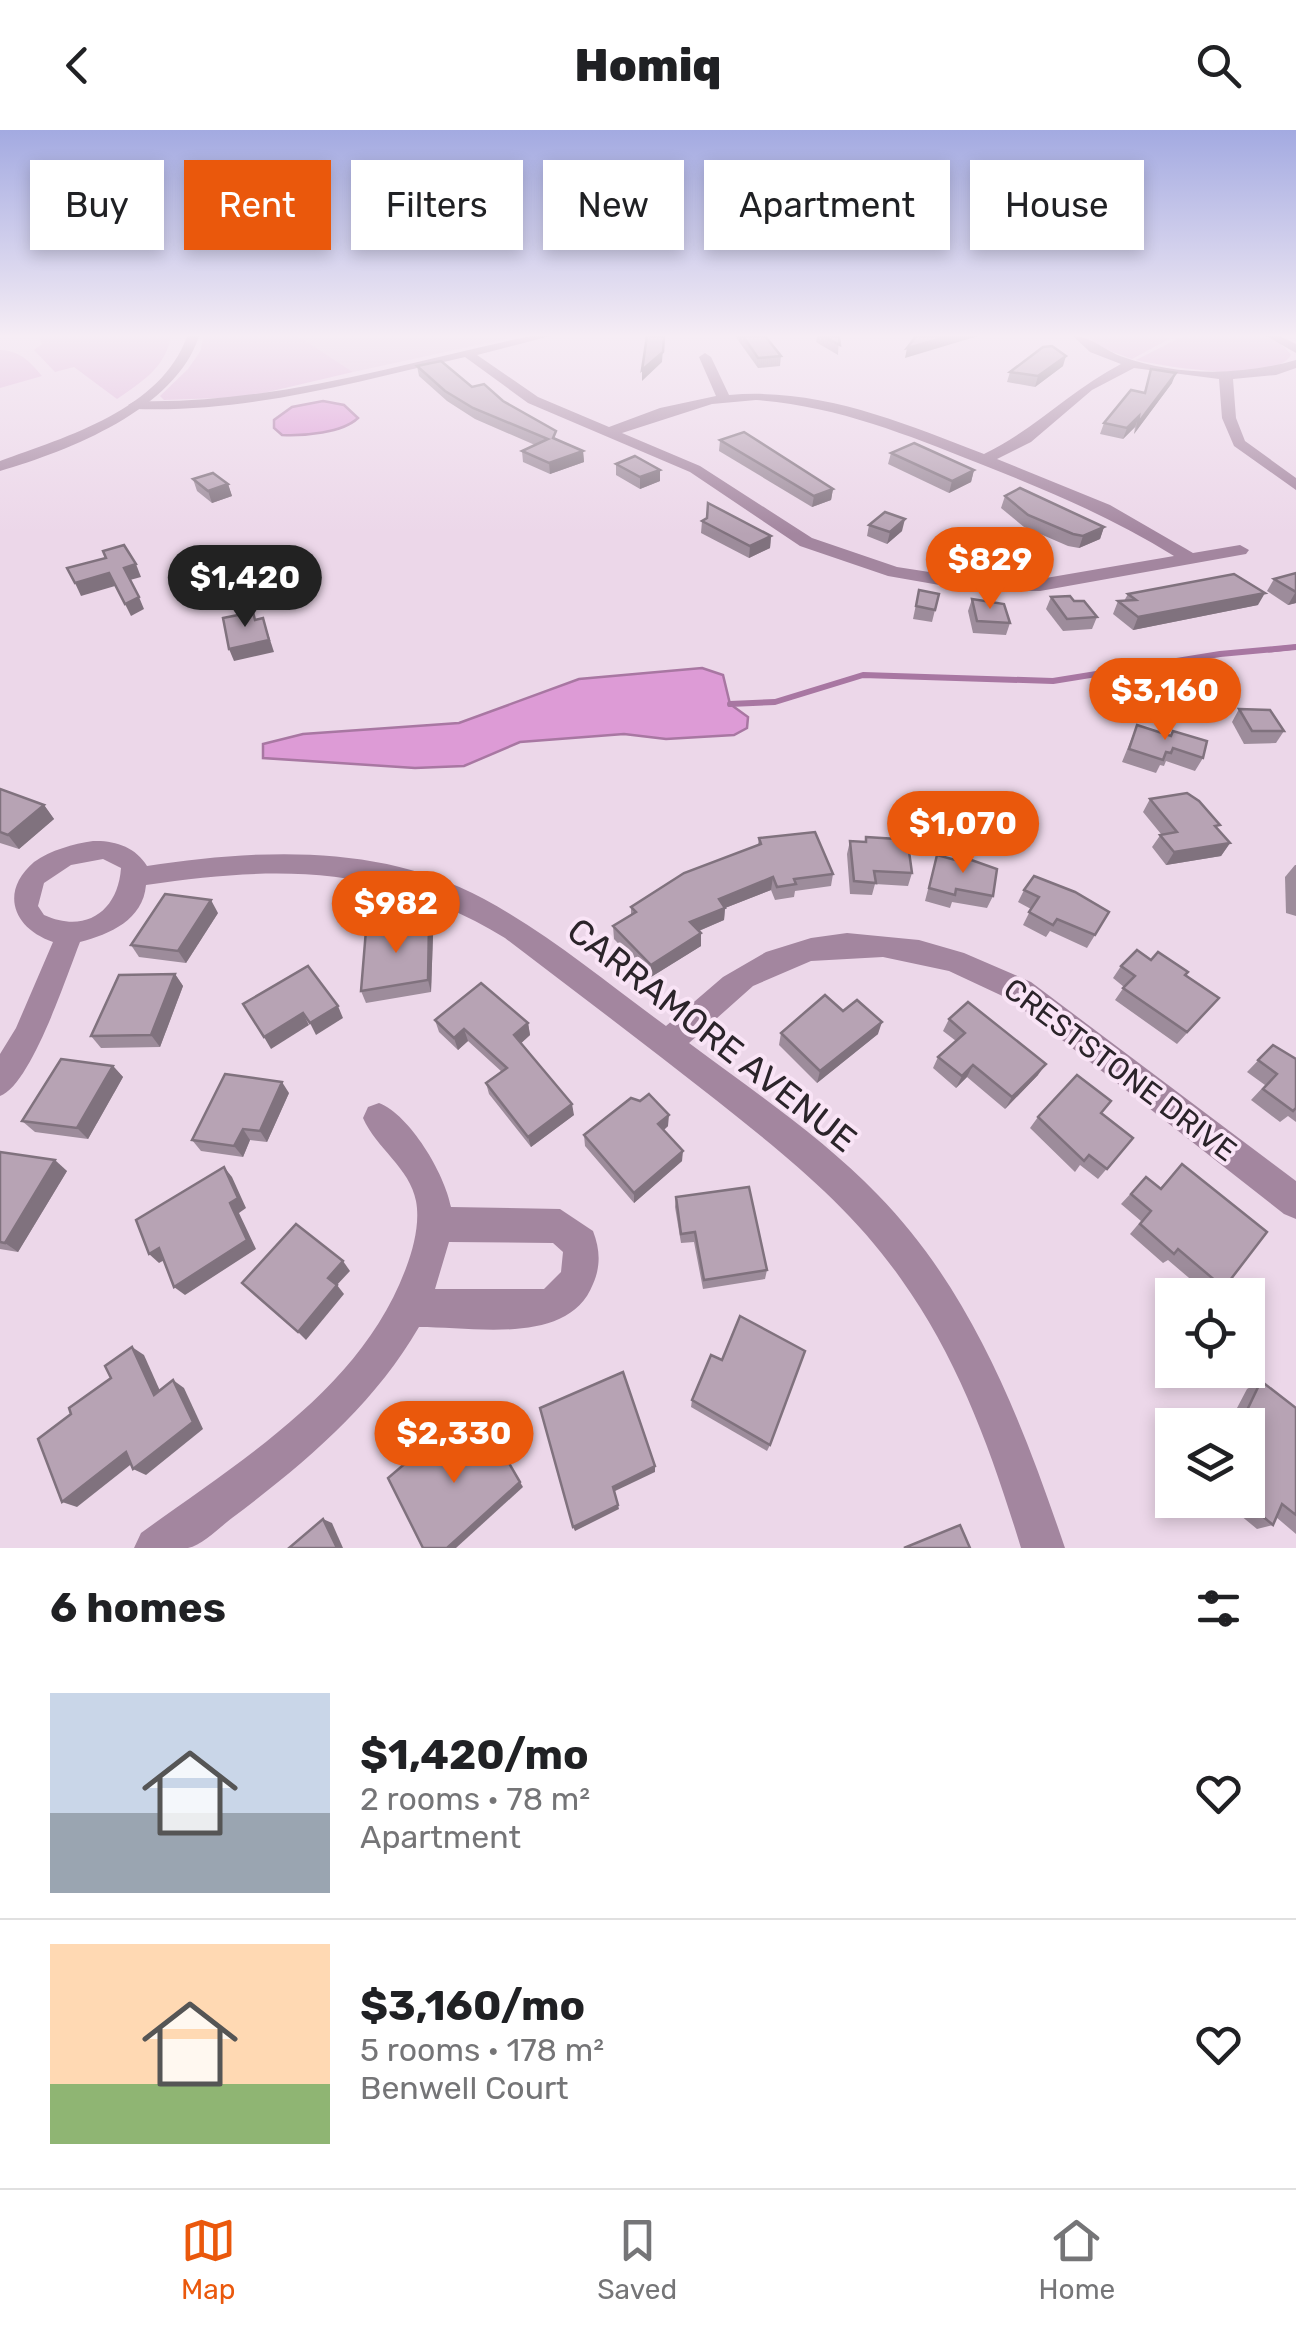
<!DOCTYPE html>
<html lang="en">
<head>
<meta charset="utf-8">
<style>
  body { margin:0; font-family:Rubik,sans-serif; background:#f2f2f2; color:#202124; height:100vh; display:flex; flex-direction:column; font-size:38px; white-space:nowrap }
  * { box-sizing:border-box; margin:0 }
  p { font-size:32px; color:#757577 }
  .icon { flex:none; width:55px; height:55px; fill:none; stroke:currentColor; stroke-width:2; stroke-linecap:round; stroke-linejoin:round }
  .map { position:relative; height:1418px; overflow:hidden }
  .side { display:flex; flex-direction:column; background:#fff; flex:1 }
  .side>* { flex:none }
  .banner { position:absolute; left:30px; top:30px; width:1238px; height:90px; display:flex; gap:20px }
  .fabs { position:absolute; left:1155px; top:1148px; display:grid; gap:20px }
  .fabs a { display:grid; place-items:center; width:110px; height:110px; border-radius:0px; background:#fff; box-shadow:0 5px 15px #0003; font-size:50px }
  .price { position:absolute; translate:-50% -85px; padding:0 22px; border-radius:35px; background:#ea580c; color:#fff; font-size:32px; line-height:65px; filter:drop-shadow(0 2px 5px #0008) }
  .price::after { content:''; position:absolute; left:50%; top:60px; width:30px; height:22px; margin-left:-15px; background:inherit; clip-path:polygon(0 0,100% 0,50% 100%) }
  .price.active { background:#222; color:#fff }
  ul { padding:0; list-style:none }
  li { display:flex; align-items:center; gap:30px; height:250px; padding:0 50px }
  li+li { border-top:2px solid #e0e0e0 }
  li span { display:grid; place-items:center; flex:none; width:280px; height:200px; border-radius:0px; color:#555 }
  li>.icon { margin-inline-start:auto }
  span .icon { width:120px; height:120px; fill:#fffc; stroke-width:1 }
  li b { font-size:42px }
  h2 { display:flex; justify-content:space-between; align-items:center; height:120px; padding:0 50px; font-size:42px }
  .tag { padding:0 35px; border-radius:0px; background:#fff; box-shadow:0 5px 15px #0003; font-size:35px; line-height:90px }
  .tag.active { background:#ea580c; color:#fff }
  header { display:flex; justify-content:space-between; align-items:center; height:130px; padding:0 50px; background:#fff; font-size:45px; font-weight:800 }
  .dock { display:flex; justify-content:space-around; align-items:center; height:140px; border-top:2px solid #e0e0e0; background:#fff; font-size:28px; color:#757577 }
  .dock a { display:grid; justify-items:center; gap:5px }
  .dock .active { color:#ea580c }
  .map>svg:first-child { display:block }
  .built { fill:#e1c7de }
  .green { fill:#deb4d9 }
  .water { fill:#dd9bd6; stroke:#a877a2; stroke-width:2.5 }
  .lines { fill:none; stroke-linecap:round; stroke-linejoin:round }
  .stream-far1 { stroke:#a877a2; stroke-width:5 }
  .stream { stroke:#a877a2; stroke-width:6 }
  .minor { fill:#a3869f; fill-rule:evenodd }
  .tertiary { fill:#a3869f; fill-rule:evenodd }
  .wall { fill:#9d8c9b }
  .shaded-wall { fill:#80727e }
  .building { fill:#b7a3b4; stroke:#80727e; stroke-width:2.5 }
  .labels { text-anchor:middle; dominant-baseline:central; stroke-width:8; stroke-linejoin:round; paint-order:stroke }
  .street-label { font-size:30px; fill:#2b242a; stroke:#f9e4f6 }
  .near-street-label { font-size:35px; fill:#2b242a; stroke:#f9e4f6 }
</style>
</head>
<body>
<header><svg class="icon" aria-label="back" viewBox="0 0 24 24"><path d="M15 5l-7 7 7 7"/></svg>Homiq<svg class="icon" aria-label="search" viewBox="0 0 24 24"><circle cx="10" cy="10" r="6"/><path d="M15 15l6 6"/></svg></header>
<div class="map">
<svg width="1296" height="1418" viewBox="0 0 1296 1418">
  <rect width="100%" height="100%" fill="#ecd7e9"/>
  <polygon class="built" points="298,206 519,206 353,242"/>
  <g class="green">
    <path d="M38,206H171C165,238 143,251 117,269L74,237L55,242L34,220L42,214Z"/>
    <polygon points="203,206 298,206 353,242 247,267 164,270 160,266 188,239 201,220"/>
    <polygon points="1088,206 1164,206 1169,209 1132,229 1097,216"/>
    <path d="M1183,206C1216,206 1270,194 1291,225C1273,255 1167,237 1136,230Z"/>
    <path d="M0,220C21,221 29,231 42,246L0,258Z"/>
  </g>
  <g class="water">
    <path d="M323,271L344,275L358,288C342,303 304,306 282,305L274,298V290L292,277Z"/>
    <polygon points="702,538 723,545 730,574 748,587 747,598 734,605 666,609 624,604 520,612 464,636 415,638 263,628 263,614 303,604 459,593 579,549"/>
  </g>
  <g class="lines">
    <polyline class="stream-far1" points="1269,520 1296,517"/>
    <polyline class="stream" points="730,574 775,572 863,545 1053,551 1220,524 1296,517"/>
    <g class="minor">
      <path d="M530,206H551L477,225L538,267L609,297L660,278L716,266L699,227L705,223L711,227L729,265C819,257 901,292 984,324C1034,300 1071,260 1121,234L1090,222L1073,206C1091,206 1105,221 1123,227C1177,246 1241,246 1296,230V238L1276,245L1233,249L1236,288L1245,311L1296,348V360L1234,316L1222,288L1219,249L1134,238L1092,260L1031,312L997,329L1110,375L1193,423L1240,415L1249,420L1246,424L1040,461L968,460L888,446L800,416L690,342L528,273L465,227C354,252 249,283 135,279L128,275L135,271C269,275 400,234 530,206ZM756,270C836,276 905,304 978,333C1047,360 1111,387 1174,426L1040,449L968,448L897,437L812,408L700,336L622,303L712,274Z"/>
      <polygon points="1266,206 1280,206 1296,214 1296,223"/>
      <path d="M93,711C114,710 136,717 147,736C258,719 381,713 484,769C549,804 607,853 666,896L723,847L766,822L811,808L847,803L919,810L964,823L1031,852L1296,1051V1089L1284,1084L1011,870L949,841L883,827L811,831L753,856L689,913C753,961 822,1007 878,1065C973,1162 1022,1292 1065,1418H1021C992,1323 959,1230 901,1149C851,1077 784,1024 716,970C646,915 576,862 505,808C384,735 283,735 146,755C143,790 110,804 80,812C67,845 31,955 0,966V924L16,898L53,812C12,798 0,761 34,732C51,720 73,714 93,711ZM103,729L121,738C118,781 86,804 44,785L38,776L44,753L71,735Z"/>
      <path d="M379,973C410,985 445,1044 451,1077L560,1079L593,1101C600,1119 601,1136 593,1154C569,1216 475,1197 419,1197C373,1276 305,1333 232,1388C220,1397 203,1415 188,1418C172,1418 151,1418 134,1418L141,1403C240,1331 362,1258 406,1138C414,1117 420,1092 416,1071C410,1038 376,1018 363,988L368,977ZM449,1112L553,1113L563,1122L561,1142L544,1159H435Z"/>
    </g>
    <path class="tertiary" d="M187,206H199C176,279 69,321 0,341V331C66,307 162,279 187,206Z"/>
  </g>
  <g class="wall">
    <polygon points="735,206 765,206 781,226 780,236 758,238"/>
    <polygon points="817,206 839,206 838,225 816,212"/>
    <polygon points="417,236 503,271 557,309 583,321 584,332 550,344 523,332 522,321 535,315 475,289 447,271 419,246"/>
    <polygon points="1063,236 1035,257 1007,252 1010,242"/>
    <polygon points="1151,239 1172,253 1134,304 1135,297 1123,309 1100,304 1104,293 1144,263"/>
    <polygon points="720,310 833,359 831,370 812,377 719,321"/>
    <polygon points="891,323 974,340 971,352 949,363 888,334"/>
    <polygon points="616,334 660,351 640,359 616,345"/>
    <polygon points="193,349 228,354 232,366 212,373 197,361"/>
    <polygon points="1005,366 1104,397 1100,409 1079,418 1068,416 1024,397 1001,378"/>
    <polygon points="702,391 771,406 770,418 749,428 701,403"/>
    <polygon points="869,395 902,401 887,414 867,406"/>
    <polygon points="1296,443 1296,473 1288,475 1267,461 1274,449"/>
    <polygon points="919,460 939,464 932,492 913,489"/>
    <polygon points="1128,464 1258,475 1133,500 1113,484 1118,471 1124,471"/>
    <polygon points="1051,467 1074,471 1097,487 1092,499 1063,501 1046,479"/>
    <polygon points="972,469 1010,493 1006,505 973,503 968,481"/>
    <polygon points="1239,579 1284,601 1276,613 1244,614 1232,592"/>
    <polygon points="1137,595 1170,606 1173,601 1203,628 1195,641 1166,631 1164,636 1160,635 1156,643 1122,632"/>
    <polygon points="0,659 44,675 54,689 19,719 0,713"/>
    <polygon points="1150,669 1217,699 1230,713 1221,726 1166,735 1152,717 1161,704 1143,682"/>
    <polygon points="866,707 898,714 912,743 908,756 875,754 872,765 850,764 847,724 850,711 865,712"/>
    <polygon points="759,708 833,744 831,756 795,761 794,767 775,770 771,760 725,778 724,790 699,801 701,803 701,816 651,847 614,809 613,796 631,785 631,777 758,715"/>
    <polygon points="937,725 993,766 987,778 952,772 950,778 925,771"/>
    <polygon points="1295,735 1296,735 1296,786 1286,783 1285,747"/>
    <polygon points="1024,760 1109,782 1087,818 1050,801 1046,807 1023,795 1031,779 1018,772"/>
    <polygon points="218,783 186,833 139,827 131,815"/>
    <polygon points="433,805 431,862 366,873 361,861"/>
    <polygon points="1151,830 1186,845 1219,868 1177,914 1115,870 1124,857 1113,848 1121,836"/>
    <polygon points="175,844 183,856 160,917 101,918 91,906"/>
    <polygon points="843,881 878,904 817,953 779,915 781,903"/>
    <polygon points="949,889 1038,945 1005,979 967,947 956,958 933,938 938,927 956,911 943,901"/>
    <polygon points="435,890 528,893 530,905 521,913 574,985 531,1017 489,964 486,953 502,942 468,911 458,920 439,902"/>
    <polygon points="1273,915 1296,929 1296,992 1288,986 1280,992 1251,970 1265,955 1247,942"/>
    <polygon points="113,936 123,947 88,1009 35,1002 22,991"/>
    <polygon points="289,963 267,1012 250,1010 243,1027 201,1021 192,1010"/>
    <polygon points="640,971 668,996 664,1000 682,1031 634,1073 585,1016 584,1005"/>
    <polygon points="1101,984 1133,1008 1098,1049 1080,1035 1075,1042 1030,998 1038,987"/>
    <polygon points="0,1022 67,1041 18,1122 0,1119"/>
    <polygon points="1182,1034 1224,1158 1214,1165 1209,1165 1168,1130 1163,1133 1130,1104 1141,1091 1121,1074 1146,1047 1160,1058"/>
    <polygon points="676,1067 767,1140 765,1149 703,1159 694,1112 681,1113 675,1077"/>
    <polygon points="722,1230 770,1315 767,1321 691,1277 692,1270"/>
    <polygon points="1261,1251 1296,1278 1296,1404 1276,1387 1273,1395 1257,1399 1223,1371 1248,1370 1248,1295 1228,1295 1247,1259"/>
  </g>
  <g class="shaded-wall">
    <polygon points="664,206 662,232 642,251 642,240"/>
    <polygon points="950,206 978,206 905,228 907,218"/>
    <polygon points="1066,226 1063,236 1035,257 1038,246"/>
    <polygon points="1176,243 1172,253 1134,304 1138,293"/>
    <polygon points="1139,286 1135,297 1123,309 1127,298"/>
    <polygon points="583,321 584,332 550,344 549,333"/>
    <polygon points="660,340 660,351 640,359 640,347"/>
    <polygon points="974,340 971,352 949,363 952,351"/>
    <polygon points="228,354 232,366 212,373 208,361"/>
    <polygon points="833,359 831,370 812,377 814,366"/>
    <polygon points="905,389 902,401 887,414 890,402"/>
    <polygon points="1104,397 1100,409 1079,418 1083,406"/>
    <polygon points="771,406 770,418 749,428 750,416"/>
    <polygon points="136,434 141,447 130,450 124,438"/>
    <polygon points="109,443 115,456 81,466 75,453"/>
    <polygon points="1296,462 1296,473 1288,475 1295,463"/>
    <polygon points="1265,463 1258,475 1133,500 1138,487"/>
    <polygon points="139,467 144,479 131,486 125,474"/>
    <polygon points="263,488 274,522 234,531 229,519"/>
    <polygon points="44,675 54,689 19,719 8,705"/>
    <polygon points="1230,713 1221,726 1166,735 1174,722"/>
    <polygon points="773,747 771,760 725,778 724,790 689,805 690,792 719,769"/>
    <polygon points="211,770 218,783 186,833 178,821"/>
    <polygon points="429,793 433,805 431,862 428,850"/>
    <polygon points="701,803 701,816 651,847 651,835"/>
    <polygon points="175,844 183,856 160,917 151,905"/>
    <polygon points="338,876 343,888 316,905 310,893"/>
    <polygon points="303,883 309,895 271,919 264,907"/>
    <polygon points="882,892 878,904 817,953 820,941"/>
    <polygon points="528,893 530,905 517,917 514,905"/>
    <polygon points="464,899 468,911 458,920 454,908"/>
    <polygon points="1046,934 1038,945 1005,979 1012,967"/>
    <polygon points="973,935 967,947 956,958 962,946"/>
    <polygon points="113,936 123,947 88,1009 77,998"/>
    <polygon points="282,952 289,963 267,1012 260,1001"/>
    <polygon points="572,974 574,985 531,1017 528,1007"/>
    <polygon points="669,985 668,996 658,1005 658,994"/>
    <polygon points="243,999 250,1010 243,1027 234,1016"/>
    <polygon points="683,1021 682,1031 634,1073 634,1063"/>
    <polygon points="55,1030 67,1041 18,1122 5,1113"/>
    <polygon points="224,1037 232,1047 246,1078 239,1083 256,1119 185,1165 174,1157 230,1073"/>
    <polygon points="159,1118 170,1127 159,1133 149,1124"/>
    <polygon points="343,1131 350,1141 335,1157 328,1148"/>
    <polygon points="337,1155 344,1164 306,1210 298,1202"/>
    <polygon points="132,1217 144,1225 165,1272 154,1265"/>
    <polygon points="173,1250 184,1258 203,1299 146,1345 133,1339"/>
    <polygon points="482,1287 523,1357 456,1418 447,1418"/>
    <polygon points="126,1322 139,1328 77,1377 62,1372"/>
    <polygon points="655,1336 655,1342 613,1362 613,1357"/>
    <polygon points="618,1375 619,1379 575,1401 573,1397"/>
    <polygon points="323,1389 332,1393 343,1418 337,1418"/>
  </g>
  <g class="building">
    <polygon points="647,206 664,206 663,222 642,240"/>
    <polygon points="743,206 765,206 781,226 758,228"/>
    <polygon points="823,206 839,206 840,215"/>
    <polygon points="916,206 950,206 907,218"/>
    <polygon points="1052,216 1066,226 1038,246 1010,242 1043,217"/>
    <polygon points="441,231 472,257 484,254 503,271 556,301 553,308 583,321 549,333 522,321 548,309 473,278 445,261 417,236"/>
    <polygon points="1151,239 1176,243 1138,293 1139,286 1127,298 1104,293 1131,260 1145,263"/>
    <polygon points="744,302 833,359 814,366 720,310"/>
    <polygon points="914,313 974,340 952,351 891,323"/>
    <polygon points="635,326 660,340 640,347 616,334"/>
    <polygon points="213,343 228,354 208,361 193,349"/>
    <polygon points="1020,358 1104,397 1083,406 1073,404 1028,385 1005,366"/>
    <polygon points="708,373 771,406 750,416 702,391 707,388"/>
    <polygon points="885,382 905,389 890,402 869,395"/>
    <polygon points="124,415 136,434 124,438 139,467 125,474 109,443 75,453 67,438 106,428 103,421"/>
    <polygon points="1296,443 1296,462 1274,449"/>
    <polygon points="1234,444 1265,463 1138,487 1118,471 1136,470 1128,464"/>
    <polygon points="919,460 939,464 935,480 916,476"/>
    <polygon points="1070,466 1074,471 1084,471 1097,487 1067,489 1051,467"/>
    <polygon points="972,469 1004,474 1010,493 977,491"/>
    <polygon points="253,482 255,490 263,488 269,510 229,519 223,488"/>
    <polygon points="1239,579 1270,580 1284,601 1252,601"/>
    <polygon points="1137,595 1171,606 1173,601 1207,611 1203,628 1173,618 1171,623 1166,622 1163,630 1129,619"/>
    <polygon points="0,659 44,675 8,705 0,702"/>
    <polygon points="1187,663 1199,671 1220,695 1215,696 1230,713 1174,722 1160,705 1177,702 1150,669"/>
    <polygon points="815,702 833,744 794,749 796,754 777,757 773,747 719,769 725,778 690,792 701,803 651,835 613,796 636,782 631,777 684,743 761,714 759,708"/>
    <polygon points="866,707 897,709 898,714 908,714 912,743 874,741 876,753 854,751 850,711 866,712"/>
    <polygon points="937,725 959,731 960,726 997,739 993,766 956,759 955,765 929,758"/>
    <polygon points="1034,746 1075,762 1109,782 1095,805 1057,789 1053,795 1029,782 1039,767 1024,760"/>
    <polygon points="165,764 211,770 178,821 131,815"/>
    <polygon points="429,793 428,850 361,861 366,800"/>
    <polygon points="1137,820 1151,830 1158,822 1188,842 1185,845 1219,868 1187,902 1123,858 1135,846 1121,836"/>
    <polygon points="308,836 338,876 310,893 303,883 264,907 243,874"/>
    <polygon points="175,844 151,905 91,906 119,845"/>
    <polygon points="481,853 528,893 514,905 572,974 528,1007 486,953 507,938 464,899 454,908 435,890"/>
    <polygon points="825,865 843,881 857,870 882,892 820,941 781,903"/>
    <polygon points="968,872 1046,934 1012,967 973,935 962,946 938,927 965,903 949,889"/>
    <polygon points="1273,915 1296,929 1296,978 1293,981 1263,959 1277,944 1258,930"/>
    <polygon points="61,929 113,936 77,998 22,991"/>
    <polygon points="225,944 282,952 260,1001 243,999 234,1016 192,1010"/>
    <polygon points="1077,945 1111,971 1101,983 1133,1008 1107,1039 1089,1025 1084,1031 1038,987"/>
    <polygon points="649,964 669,985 658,994 683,1021 634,1063 584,1005 631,968 640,971"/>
    <polygon points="0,1022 55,1030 5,1113 0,1112"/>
    <polygon points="1182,1034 1267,1102 1224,1158 1178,1119 1174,1124 1140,1094 1151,1081 1131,1064 1146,1047 1161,1059"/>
    <polygon points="224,1037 238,1068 230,1073 247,1110 174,1157 159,1118 149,1124 136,1090"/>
    <polygon points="749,1057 767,1140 704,1150 695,1102 681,1104 676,1067"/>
    <polygon points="296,1094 343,1131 328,1148 337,1155 298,1202 242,1153"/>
    <polygon points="740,1186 805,1221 770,1315 692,1270 711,1225 722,1230"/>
    <polygon points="132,1217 154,1265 173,1250 193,1292 133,1339 126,1322 62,1372 38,1309 71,1284 69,1278 111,1248 105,1236"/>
    <polygon points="623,1242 655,1336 613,1357 618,1375 573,1397 540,1278"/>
    <polygon points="1261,1251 1296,1278 1296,1385 1282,1374 1273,1395 1243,1370 1248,1370 1248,1346 1250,1340 1248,1337 1248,1295 1240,1295"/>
    <polygon points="482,1287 520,1352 447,1418 423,1418 388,1348 421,1320 427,1331"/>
    <polygon points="323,1389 337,1418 289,1418"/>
    <polygon points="960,1395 970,1418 904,1418"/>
  </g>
  <linearGradient id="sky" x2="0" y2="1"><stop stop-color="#a3aae1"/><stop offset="0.51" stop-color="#f6edf5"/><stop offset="1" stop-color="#f6edf5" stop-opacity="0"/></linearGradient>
  <rect width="1296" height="404" fill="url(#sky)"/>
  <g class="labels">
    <g class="street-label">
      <text transform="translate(1120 940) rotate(37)">CRESTSTONE DRIVE</text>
    </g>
    <g class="near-street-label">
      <text transform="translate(712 905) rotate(38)">CARRAMORE AVENUE</text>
    </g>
  </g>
</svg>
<div class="fabs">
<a><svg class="icon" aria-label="locate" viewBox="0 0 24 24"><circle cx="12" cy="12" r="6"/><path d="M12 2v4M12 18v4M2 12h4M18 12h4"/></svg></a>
<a><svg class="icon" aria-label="layers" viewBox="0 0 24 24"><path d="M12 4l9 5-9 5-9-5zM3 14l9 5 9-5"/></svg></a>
</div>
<b class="price" style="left:990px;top:482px">$829</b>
<b class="price active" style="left:245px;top:500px">$1,420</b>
<b class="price" style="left:1165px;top:613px">$3,160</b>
<b class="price" style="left:963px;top:746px">$1,070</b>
<b class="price" style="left:396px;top:826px">$982</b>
<b class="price" style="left:454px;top:1356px">$2,330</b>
<div class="banner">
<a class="tag">Buy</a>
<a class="tag active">Rent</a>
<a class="tag">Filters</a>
<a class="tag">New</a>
<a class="tag">Apartment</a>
<a class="tag">House</a>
</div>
</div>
<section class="side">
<h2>6 homes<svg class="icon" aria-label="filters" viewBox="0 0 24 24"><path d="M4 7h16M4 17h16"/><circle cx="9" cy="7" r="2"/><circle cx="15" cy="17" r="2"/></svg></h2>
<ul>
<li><span style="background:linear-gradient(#c9d6e8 60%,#9aa5b1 0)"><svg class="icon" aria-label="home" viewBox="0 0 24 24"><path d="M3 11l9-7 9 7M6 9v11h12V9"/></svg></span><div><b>$1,420/mo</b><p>2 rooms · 78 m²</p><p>Apartment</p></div><svg class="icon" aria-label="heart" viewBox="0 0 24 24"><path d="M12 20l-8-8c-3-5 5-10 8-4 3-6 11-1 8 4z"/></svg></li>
<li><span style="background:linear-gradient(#ffd9b3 70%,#8fb573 0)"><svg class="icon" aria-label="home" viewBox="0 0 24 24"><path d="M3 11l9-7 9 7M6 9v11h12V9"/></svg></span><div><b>$3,160/mo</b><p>5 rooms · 178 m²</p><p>Benwell Court</p></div><svg class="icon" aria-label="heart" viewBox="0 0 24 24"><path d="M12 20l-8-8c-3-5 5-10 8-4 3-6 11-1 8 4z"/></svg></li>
</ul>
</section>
<nav class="dock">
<a class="active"><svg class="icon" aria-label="map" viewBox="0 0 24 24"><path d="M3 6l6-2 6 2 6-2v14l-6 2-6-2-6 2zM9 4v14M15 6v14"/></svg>Map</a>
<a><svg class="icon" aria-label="saved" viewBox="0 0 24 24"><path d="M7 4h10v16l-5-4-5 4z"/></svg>Saved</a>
<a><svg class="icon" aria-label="home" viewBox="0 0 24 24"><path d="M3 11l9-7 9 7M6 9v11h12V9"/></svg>Home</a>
</nav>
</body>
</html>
